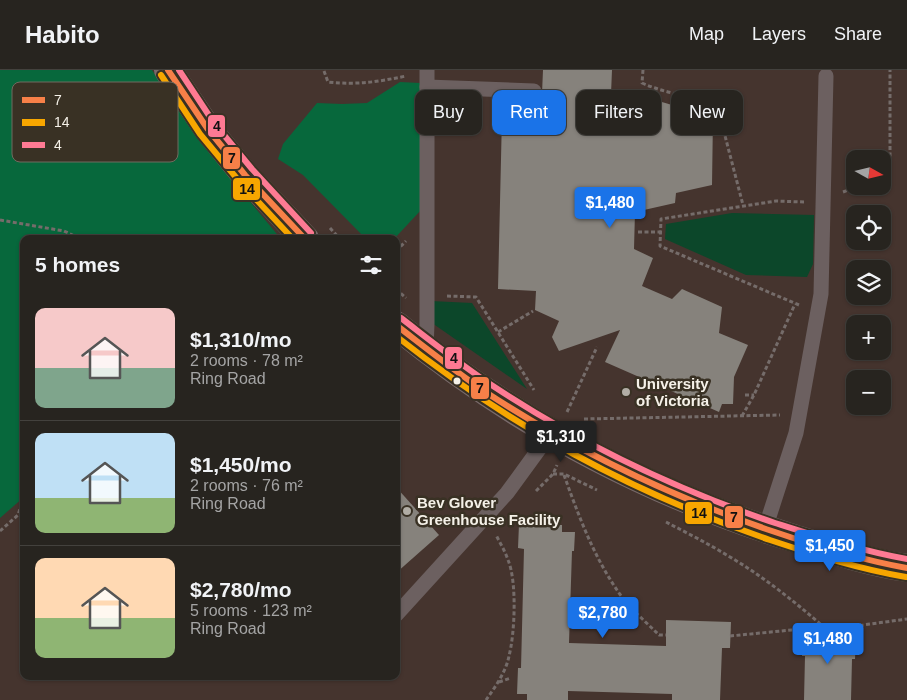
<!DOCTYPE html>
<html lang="en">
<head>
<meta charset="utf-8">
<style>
  body { margin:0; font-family:Arial,sans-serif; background:#33302c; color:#f1f3f6; height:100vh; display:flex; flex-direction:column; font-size:19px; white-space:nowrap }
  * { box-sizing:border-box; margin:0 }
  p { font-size:16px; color:#a4a4a4 }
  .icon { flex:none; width:28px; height:28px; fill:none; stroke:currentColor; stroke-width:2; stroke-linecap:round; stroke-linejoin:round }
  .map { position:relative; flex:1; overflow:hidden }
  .sheet { position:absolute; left:20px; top:165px; width:380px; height:445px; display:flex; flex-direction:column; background:#27241f; border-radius:10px; box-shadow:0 1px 4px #0004,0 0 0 1px #43413d }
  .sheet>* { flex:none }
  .hud { position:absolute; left:415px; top:20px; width:416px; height:45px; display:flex; gap:10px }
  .needle { width:32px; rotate:98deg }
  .controls { position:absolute; left:846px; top:80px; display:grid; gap:10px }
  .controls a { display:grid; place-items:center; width:45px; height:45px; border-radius:10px; background:#27241f; box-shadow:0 1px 4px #0004,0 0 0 1px #43413d; font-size:25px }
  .price { position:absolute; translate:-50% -42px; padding:0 11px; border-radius:5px; background:#1a73e8; color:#fff; font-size:16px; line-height:32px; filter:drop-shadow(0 1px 2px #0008) }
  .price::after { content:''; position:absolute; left:50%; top:30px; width:15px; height:11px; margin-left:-8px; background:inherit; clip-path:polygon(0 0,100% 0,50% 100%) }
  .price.active { background:#222; color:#fff }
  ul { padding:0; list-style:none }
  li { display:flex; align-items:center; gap:15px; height:125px; padding:0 15px }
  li+li { border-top:1px solid #43413d }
  li span { display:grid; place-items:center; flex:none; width:140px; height:100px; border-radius:10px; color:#555 }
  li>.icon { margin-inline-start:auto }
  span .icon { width:60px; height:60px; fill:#fffc; stroke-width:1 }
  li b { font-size:21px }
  h2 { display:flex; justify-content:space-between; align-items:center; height:60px; padding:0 15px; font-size:21px }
  .pill { padding:0 18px; border-radius:10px; background:#27241f; box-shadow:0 1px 4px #0004,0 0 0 1px #43413d; font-size:18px; line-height:45px }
  .pill.active { background:#1a73e8; color:#fff }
  header { display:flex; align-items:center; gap:30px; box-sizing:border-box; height:70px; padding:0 25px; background:#27241f; border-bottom:1px solid #43413d }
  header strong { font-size:24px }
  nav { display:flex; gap:28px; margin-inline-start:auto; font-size:18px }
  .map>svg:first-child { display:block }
  .education { fill:#45342e; fill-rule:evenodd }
  .green { fill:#0c472a }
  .forest { fill:#07683c }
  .building { fill:#86827c }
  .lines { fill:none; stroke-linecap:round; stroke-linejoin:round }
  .path { stroke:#756c6a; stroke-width:3; stroke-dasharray:4 2.5; stroke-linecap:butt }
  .lane { stroke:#6c6060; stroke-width:15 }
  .secondary { stroke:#796a6b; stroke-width:28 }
  .bus-1-casing { stroke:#393124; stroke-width:10 }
  .bus-2-casing { stroke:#393124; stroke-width:10 }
  .bus-3-casing { stroke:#393124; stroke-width:10 }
  .bus-1 { stroke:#f78048; stroke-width:6 }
  .bus-2 { stroke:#f7a600; stroke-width:6 }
  .bus-3 { stroke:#fe7a93; stroke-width:6 }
  .bus-dot { fill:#f5f1e8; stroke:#393124; stroke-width:2 }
  .poi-dot { fill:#b1ada5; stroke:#393124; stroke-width:2 }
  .labels { text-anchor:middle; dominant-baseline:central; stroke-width:5; stroke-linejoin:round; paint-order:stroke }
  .poi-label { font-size:15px; font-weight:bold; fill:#f5f1e8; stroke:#393124; text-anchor:start }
  .key { fill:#393124; stroke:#716b5f; stroke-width:1 }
  .key-label { font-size:14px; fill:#f5f1e8 }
  .line-badge { stroke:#393124; stroke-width:2 }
  .pale-badge-label { font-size:14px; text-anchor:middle; font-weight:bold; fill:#111 }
</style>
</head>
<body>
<header>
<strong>Habito</strong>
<nav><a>Map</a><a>Layers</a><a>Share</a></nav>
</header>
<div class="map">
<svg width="907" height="630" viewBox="0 0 907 630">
  <rect width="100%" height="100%" fill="#343029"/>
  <path class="education" d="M0,0H907V630H0ZM855,89H882V116H855ZM855,144H882V171H855ZM24,169H396V606H24ZM855,199H882V226H855ZM855,254H882V281H855ZM855,309H882V336H855Z"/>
  <g class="green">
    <polygon points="732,143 814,145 813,194 807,207 746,205 665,169 666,154"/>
    <polygon points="431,231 472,233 527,319 432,253"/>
  </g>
  <g class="forest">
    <polygon points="0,0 152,0 199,70 281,169 24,169 24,427 0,448"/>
    <polygon points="400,12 420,13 422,139 394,169 366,169 303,105 278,89 283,74 317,33 342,34 367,33"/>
  </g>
  <g class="building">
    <polygon points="543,0 612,0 611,24 638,25 713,47 712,115 676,123 675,133 635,142 634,179 653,188 642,216 672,229 682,219 722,237 719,263 748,275 734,307 733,334 722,334 719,342 605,292 620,260 559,281 552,267 559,251 535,240 536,221 498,219 502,46 541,47"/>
    <polygon points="396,417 439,465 396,503"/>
    <polygon points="519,454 562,455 562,462 575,462 574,481 572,481 569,573 666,576 666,550 731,552 730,578 722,578 720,630 672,630 672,624 568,621 568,630 527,630 527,624 517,624 518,598 521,598 524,479 518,478"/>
    <polygon points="803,561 846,562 846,569 856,569 855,589 852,589 851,630 804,630 805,586 802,586"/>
  </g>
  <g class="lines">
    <g class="path">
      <path d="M643,0L642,13C666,24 693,26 717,35L743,135"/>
      <path d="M324,1L328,12C358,15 377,12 406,6"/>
      <polyline points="704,42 707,31"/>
      <polyline points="882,107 890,104 890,0"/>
      <polyline points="843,122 859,116"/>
      <polyline points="0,150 64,161 81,169"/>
      <polyline points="330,158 340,169"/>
      <polyline points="638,162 661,162"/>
      <polyline points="396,181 406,171"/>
      <polyline points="396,219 406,228"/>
      <polyline points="447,226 476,227 534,320"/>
      <polyline points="799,235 660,176 661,149 776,131 804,132"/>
      <polyline points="498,262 533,241"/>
      <polyline points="745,325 754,325"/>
      <polyline points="567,342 597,277"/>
      <polyline points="742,346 754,325 795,234"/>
      <polyline points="584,349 780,345"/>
      <polyline points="553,404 564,404 597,420"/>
      <path d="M564,405C578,444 593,485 617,520C628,537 645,551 659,565H666"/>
      <polyline points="536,421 553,404 557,395"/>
      <path d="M666,452C687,463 709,474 730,487C764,507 795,532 825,558"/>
      <polyline points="0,461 18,445 24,426"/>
      <polyline points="730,566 792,560 863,555 907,549"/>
      <polyline points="499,612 511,608"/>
      <path d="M486,630C495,617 506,602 509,586C515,563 517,511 508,490C505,481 500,473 496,465"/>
    </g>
    <g class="lane">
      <polyline points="427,17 534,21"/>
      <polyline points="426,279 427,254 427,0"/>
      <polyline points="765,459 796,363 821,224 826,6"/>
      <polyline points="396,545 507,423 542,375 548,362"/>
    </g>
    <g class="secondary">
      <polyline points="168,0 207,58 245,105 305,169"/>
      <path d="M396,255C513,351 646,422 790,467C828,479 867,492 907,498"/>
    </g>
    <defs>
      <g id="bus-1">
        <polyline points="168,0 207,58 245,105 305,169"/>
        <path d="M396,255C426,278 456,302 487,323C576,381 672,427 772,461C816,476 861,490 907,498"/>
      </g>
      <g id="bus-2">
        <polyline points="161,5 200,64 239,111 293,169"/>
        <path d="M396,266C513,358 630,422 770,470C815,485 859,499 906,507"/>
      </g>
      <g id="bus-3">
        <polyline points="179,0 214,53 252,99 311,163"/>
        <path d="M401,248C431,271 461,295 493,316C581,374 675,419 775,453C819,467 862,481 907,489"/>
      </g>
    </defs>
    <use href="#bus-1" class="bus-1-casing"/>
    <use href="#bus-2" class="bus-2-casing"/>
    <use href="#bus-3" class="bus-3-casing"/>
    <use href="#bus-1" class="bus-1"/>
    <use href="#bus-2" class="bus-2"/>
    <use href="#bus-3" class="bus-3"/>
  </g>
  <circle class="bus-dot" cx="457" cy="311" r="4.5"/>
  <g class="poi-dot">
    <circle cx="626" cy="322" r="5"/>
    <circle cx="407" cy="441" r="5"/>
  </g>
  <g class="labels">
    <g class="poi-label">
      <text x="636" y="313">University<tspan x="636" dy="17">of Victoria</tspan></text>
      <text x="417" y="432">Bev Glover<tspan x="417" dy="17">Greenhouse Facility</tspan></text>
    </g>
  </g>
  <rect x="12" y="12" width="166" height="80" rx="8" class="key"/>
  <rect x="22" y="27" width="23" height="6" fill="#f78048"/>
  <rect x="22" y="49" width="23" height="7" fill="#f7a600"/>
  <rect x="22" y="72" width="23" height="6" fill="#fe7a93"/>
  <g class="key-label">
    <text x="54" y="35">7</text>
    <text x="54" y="57">14</text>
    <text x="54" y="80">4</text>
  </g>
  <g class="line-badge">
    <rect x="207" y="44" width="19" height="24" rx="5" fill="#fe7a93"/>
    <rect x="222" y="76" width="19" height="24" rx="5" fill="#f78048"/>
    <rect x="232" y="107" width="29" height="24" rx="5" fill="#f7a600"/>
    <rect x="444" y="276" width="19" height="24" rx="5" fill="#fe7a93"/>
    <rect x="470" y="306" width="20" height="24" rx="5" fill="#f78048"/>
    <rect x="684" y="431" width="29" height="24" rx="5" fill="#f7a600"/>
    <rect x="724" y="435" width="20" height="24" rx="5" fill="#f78048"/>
  </g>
  <g class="pale-badge-label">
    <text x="217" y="61">4</text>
    <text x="232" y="93">7</text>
    <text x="247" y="124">14</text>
    <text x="454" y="293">4</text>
    <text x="480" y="323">7</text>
    <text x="699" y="448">14</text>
    <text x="734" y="452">7</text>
  </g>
</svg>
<div class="controls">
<a><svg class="needle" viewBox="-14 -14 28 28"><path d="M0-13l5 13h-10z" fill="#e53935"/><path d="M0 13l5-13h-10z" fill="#a4a4a4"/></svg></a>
<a><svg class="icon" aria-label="locate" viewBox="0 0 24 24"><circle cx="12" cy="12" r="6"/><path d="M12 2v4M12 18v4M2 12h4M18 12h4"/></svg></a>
<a><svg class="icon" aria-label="layers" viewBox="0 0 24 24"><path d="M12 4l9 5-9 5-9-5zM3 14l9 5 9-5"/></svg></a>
<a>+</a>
<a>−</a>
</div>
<b class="price" style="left:610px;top:159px">$1,480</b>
<b class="price active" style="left:561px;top:393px">$1,310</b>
<b class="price" style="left:830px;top:502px">$1,450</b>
<b class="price" style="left:603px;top:569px">$2,780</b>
<b class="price" style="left:828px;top:595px">$1,480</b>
<div class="hud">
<a class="pill">Buy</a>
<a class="pill active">Rent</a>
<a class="pill">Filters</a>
<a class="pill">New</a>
</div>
<section class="sheet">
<h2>5 homes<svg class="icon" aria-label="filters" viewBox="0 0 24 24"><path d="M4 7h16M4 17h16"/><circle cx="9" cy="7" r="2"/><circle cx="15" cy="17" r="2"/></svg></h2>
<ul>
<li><span style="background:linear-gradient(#f6c9c9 60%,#7fa58c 0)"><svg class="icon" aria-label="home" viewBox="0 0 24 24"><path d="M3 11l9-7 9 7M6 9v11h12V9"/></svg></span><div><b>$1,310/mo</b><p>2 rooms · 78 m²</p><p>Ring Road</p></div></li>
<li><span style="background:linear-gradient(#bfe0f5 65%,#8fb573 0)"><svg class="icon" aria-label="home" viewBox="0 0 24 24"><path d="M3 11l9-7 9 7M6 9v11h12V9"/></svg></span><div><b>$1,450/mo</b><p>2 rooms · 76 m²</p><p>Ring Road</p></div></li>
<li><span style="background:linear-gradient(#ffd9b3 60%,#8fb573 0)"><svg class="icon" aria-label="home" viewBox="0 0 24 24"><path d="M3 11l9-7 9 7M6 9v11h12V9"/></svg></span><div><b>$2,780/mo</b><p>5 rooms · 123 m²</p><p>Ring Road</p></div></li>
</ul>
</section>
</div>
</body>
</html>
